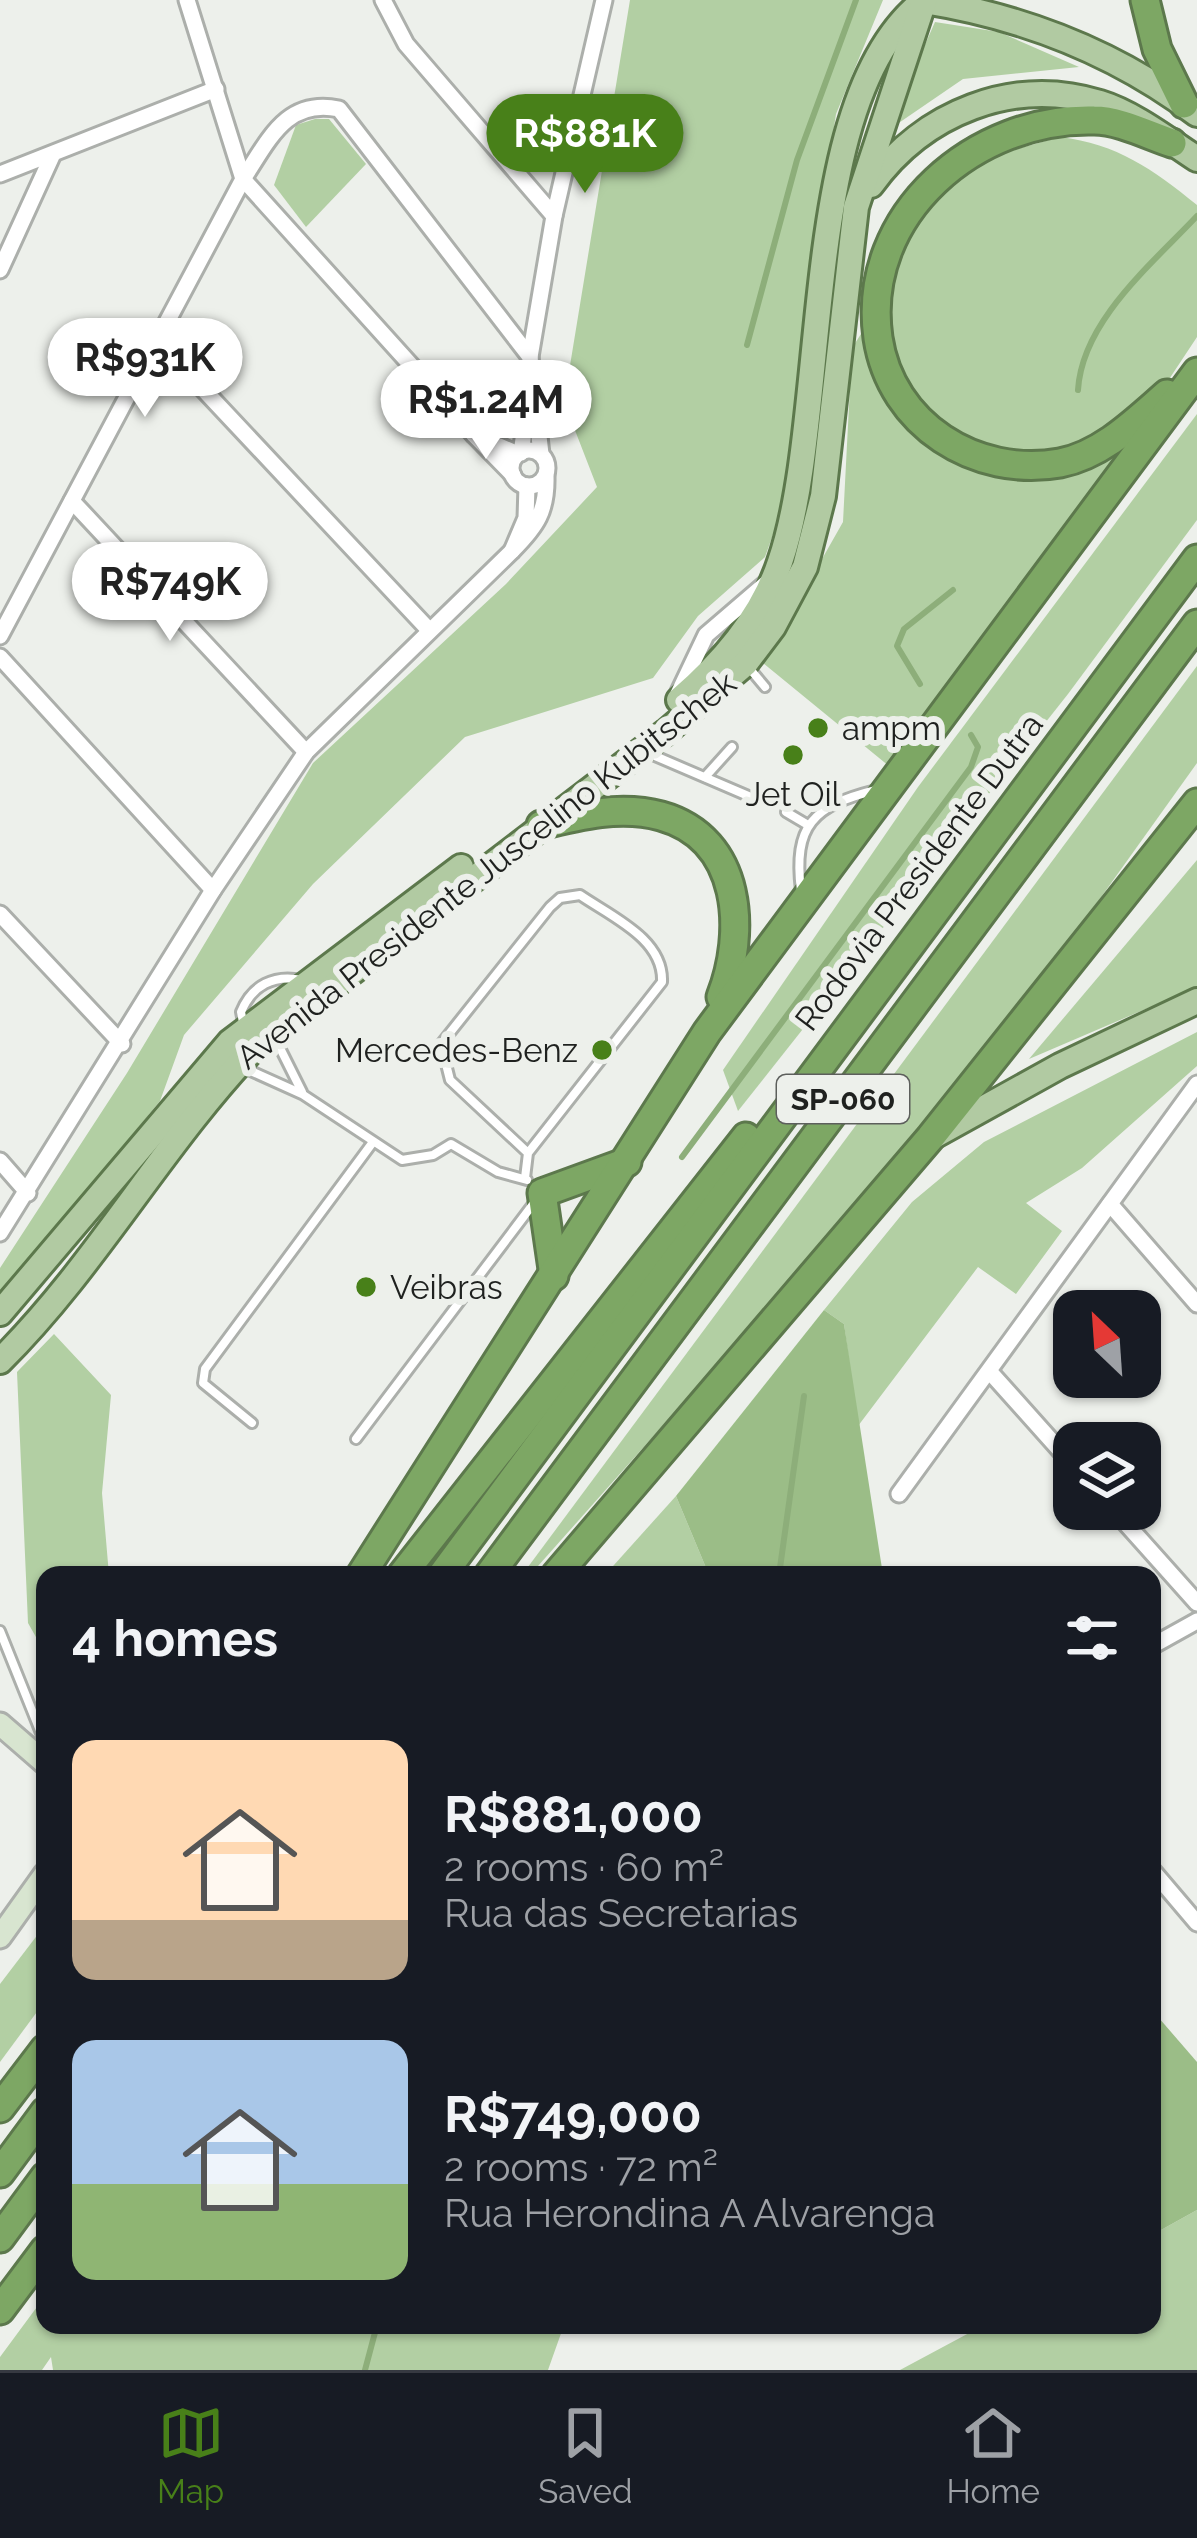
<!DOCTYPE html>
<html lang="en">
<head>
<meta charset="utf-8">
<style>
  body { margin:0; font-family:Raleway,sans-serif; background:#242831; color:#f1f3f6; height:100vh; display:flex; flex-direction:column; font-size:45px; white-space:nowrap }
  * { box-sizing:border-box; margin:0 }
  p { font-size:39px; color:#9ea1a6 }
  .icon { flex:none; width:66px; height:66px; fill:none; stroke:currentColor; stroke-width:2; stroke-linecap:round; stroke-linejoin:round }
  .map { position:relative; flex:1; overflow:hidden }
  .panel { position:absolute; left:36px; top:1566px; width:1125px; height:768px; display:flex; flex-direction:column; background:#171b24; border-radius:24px; box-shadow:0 3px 9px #0004 }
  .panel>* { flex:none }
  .needle { width:78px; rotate:335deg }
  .buttons { position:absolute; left:1053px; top:1290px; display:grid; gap:24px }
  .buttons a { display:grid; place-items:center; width:108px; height:108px; border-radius:24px; background:#171b24; box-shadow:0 3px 9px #0004; font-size:60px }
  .price { position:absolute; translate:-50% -102px; padding:0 27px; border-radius:42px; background:#fff; color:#222; font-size:39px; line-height:78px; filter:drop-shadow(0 3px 6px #0008) }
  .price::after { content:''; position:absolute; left:50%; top:72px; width:36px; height:27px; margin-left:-18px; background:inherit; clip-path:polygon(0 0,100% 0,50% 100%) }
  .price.selected { background:#488019; color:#fff }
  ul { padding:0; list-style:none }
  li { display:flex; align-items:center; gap:36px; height:300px; padding:0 36px }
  li span { display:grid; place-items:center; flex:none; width:336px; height:240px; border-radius:24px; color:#555 }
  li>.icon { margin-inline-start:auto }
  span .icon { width:144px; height:144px; fill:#fffc; stroke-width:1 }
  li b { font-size:51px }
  h2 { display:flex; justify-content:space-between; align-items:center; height:144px; padding:0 36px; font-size:51px }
  .menu { display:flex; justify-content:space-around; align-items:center; height:168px; border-top:3px solid #363941; background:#171b24; font-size:33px; color:#9ea1a6 }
  .menu a { display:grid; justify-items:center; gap:6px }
  .menu .selected { color:#488019 }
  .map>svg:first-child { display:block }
  .green { fill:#b2cfa3 }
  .forest { fill:#9bbd87 }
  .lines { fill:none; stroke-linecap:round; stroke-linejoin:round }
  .stream { stroke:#8dae7a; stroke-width:6 }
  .lane-casing { stroke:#acafab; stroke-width:14 }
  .street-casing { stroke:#acafab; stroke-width:21 }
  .secondary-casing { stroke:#acafab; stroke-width:27 }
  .primary-casing { stroke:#5c784c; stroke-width:30 }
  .highway-casing { stroke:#5c784c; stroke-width:33 }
  .lane { stroke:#fff; stroke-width:8 }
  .street { stroke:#fff; stroke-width:15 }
  .secondary { stroke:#d8e5d0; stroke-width:21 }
  .primary { stroke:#b1caa2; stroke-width:24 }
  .highway { stroke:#7da764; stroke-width:27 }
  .poi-dot { fill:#488019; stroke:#edf0eb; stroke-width:4.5 }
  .labels { text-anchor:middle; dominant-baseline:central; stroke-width:12; stroke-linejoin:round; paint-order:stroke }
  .shield { fill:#edf0eb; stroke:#5d5f5c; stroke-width:3 }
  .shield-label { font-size:30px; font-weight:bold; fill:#1f211f }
  .poi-label { font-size:33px; fill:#1f211f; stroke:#edf0eb; text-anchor:start }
  .street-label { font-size:33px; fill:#1f211f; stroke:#edf0eb }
</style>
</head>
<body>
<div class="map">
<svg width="1197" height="2370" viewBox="0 0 1197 2370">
  <rect width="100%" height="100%" fill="#edf0eb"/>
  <g class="green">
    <polygon points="630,0 883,0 836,114 803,330 786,498 765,557 698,616 653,678 465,737 313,884 184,1035 160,1101 0,1296 0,1268 127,1073 313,763 506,584 597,487 564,402"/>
    <polygon points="935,22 999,32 1079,67 963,79 887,131"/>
    <polygon points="315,119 329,119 366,164 306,227 274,185 296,125"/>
    <path d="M1060,137C1117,144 1153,169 1197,205V337L1093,494L895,771L763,663L843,522L852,348L893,284L900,250L927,200L985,158Z"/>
    <polygon points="1197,414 1197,520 1068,694 738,1111 723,1070 918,787"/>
    <polygon points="1197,666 1197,763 971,1079 530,1575 522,1575"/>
    <polygon points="1197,860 1197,987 1029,1059"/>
    <polygon points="1197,1032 1197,1066 1082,1168 1026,1203 1062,1231 1016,1294 978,1267 858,1426 844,1324 824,1310 912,1202 984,1142"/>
    <polygon points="54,1334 111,1395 102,1493 109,1575 45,1575 45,1653 28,1623 17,1372"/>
    <polygon points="676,1496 709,1575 605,1575"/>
    <polygon points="45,1925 45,2001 0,2062 0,1984"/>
    <polygon points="1197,2210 1197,2370 900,2370 984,2325 1152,2325 1152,2235"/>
    <polygon points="45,2296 45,2325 564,2325 548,2370 53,2370 51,2357 42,2370 0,2370 0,2357"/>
  </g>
  <g class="forest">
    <polygon points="824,1310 844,1324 883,1575 709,1575 676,1496"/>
    <polygon points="1152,2010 1197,2062 1197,2210 1152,2235"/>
  </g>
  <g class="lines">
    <g class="stream">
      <polyline points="747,345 797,160 856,0"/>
      <path d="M1078,390C1082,321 1152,264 1197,216"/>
      <polyline points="920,684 897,646 904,629 953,590"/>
      <polyline points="682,1157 971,767 978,747 971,735"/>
      <polyline points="779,1575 804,1396"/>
      <polyline points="365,2370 377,2325"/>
    </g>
    <defs>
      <g id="lane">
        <polyline points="750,669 765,687"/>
        <polyline points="648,753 753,798"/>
        <polyline points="705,777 732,747"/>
        <polyline points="786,812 808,825"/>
        <path d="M801,891C793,825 813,806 876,790"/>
        <path d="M244,1027L241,1012C252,985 274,974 302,980"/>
        <polyline points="274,1036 302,1092"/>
        <polyline points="244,1068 302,1094 402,1160 433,1155 451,1144 498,1172 527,1180"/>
        <path d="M525,1178L528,1153L662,982C664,939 612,917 580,895L560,898L550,907L441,1044L450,1080L528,1153"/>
        <polyline points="252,1423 203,1383 205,1369 373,1142"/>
        <polyline points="356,1439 534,1203"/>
        <polyline points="0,1631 45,1743"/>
      </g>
      <g id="street">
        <polyline points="187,0 243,179 474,435"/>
        <polyline points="383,0 406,44 554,216"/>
        <polyline points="0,174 216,89"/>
        <polyline points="0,270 53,154"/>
        <polyline points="158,341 428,629"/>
        <circle cx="529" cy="468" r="18"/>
        <polyline points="521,453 528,404"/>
        <polyline points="541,454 530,357 554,216 604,0"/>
        <polyline points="513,475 474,435 518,454"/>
        <path d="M527,486L526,518L512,551C537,526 547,511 546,476"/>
        <polyline points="72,501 306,752"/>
        <path d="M0,636L243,179C269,140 286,98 339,109L530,357"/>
        <polyline points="0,657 213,890"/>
        <polyline points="676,698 706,635 771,579"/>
        <polyline points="0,914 122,1044"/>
        <polyline points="0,1161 28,1193"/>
        <polyline points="1110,1204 1197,1304"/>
        <polyline points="0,1233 213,890 306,752 512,551"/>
        <polyline points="990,1372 1074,1466"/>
        <polyline points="899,1494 1197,1084"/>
        <polyline points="1113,1509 1197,1603"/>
        <polyline points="1152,1646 1197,1621"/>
        <polyline points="1152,1870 1197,1923"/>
      </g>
      <g id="secondary">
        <polyline points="0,1724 45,1763"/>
        <polyline points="0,1937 45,1874"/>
      </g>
      <g id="primary">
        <path d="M924,1C1025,17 1115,52 1197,114"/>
        <path d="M871,185C923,113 1013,76 1100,103C1133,113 1168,140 1197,159"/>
        <path d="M679,700C722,663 762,617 780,562C831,415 797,96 925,0"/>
        <polyline points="932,1137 1060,1066 1197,1001"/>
        <polyline points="0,1313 230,1042 461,867"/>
        <path d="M0,1361C97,1265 163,1142 258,1044L666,732L745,664L773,627L805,567L823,496L856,207L924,1"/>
      </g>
      <g id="highway">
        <polyline points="1145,0 1157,49 1184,104"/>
        <path d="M1167,394C1136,421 1102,455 1060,463C976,478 891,425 878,338C860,213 977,117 1094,120C1119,120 1148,135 1172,143"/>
        <path d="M541,825C580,815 621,805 661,816C743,839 746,933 721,997"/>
        <polyline points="554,1276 542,1193 627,1162"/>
        <polyline points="361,1575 707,1032 1197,372"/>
        <polyline points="402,1575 746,1137"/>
        <polyline points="442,1575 1197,559"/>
        <polyline points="489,1575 1197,624"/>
        <polyline points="556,1575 930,1138 1197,803"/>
        <polyline points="0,2108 45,2049"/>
        <polyline points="0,2173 45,2112"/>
        <polyline points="0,2238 45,2177"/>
        <polyline points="0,2310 45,2250"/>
      </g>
    </defs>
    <use href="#lane" class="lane-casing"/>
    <use href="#street" class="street-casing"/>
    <use href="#secondary" class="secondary-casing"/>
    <use href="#primary" class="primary-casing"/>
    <use href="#highway" class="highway-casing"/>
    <use href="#lane" class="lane"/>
    <use href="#street" class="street"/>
    <use href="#secondary" class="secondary"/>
    <use href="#primary" class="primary"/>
    <use href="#highway" class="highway"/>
  </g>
  <g class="poi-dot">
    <circle cx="818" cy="728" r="12"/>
    <circle cx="793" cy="755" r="12"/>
    <circle cx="602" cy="1050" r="12"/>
    <circle cx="366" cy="1287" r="12"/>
  </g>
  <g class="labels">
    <rect class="shield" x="777" y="1075" width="132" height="48" rx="9"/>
    <g class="shield-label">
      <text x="843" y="1099">SP-060</text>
    </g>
    <g class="poi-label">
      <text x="842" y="728">ampm</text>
      <text x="793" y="794" text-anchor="middle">Jet Oil</text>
      <text x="578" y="1050" text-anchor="end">Mercedes-Benz</text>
      <text x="390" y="1287">Veibras</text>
    </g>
    <g class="street-label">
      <text transform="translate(486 870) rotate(-38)">Avenida Presidente Juscelino Kubitschek</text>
      <text transform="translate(919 872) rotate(-53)">Rodovia Presidente Dutra</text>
    </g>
  </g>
</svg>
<div class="buttons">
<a><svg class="needle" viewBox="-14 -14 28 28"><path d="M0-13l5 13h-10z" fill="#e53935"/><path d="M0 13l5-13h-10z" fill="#9ea1a6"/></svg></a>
<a><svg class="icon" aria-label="layers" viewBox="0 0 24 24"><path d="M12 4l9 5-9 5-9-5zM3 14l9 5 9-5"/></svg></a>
</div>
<b class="price selected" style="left:585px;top:196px">R$881K</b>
<b class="price" style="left:145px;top:420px">R$931K</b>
<b class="price" style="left:486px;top:462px">R$1.24M</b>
<b class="price" style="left:170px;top:644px">R$749K</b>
<section class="panel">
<h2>4 homes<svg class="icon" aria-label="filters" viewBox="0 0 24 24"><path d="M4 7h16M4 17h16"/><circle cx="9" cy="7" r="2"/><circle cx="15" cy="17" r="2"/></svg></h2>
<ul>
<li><span style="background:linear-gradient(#ffd9b3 75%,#b9a48a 0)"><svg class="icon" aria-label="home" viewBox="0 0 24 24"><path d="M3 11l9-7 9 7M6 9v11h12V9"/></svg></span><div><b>R$881,000</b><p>2 rooms · 60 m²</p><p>Rua das Secretarias</p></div></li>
<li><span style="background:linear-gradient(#a9c7e8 60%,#8fb573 0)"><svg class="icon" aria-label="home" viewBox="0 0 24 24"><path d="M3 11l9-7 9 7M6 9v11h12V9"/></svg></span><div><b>R$749,000</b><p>2 rooms · 72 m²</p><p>Rua Herondina A Alvarenga</p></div></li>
</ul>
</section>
</div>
<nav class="menu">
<a class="selected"><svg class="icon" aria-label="map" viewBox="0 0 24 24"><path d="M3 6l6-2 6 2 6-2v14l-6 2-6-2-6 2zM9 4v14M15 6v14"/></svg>Map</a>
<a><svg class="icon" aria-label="saved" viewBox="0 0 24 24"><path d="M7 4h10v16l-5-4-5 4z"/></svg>Saved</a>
<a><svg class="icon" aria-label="home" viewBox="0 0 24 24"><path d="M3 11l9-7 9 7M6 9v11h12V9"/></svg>Home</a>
</nav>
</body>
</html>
